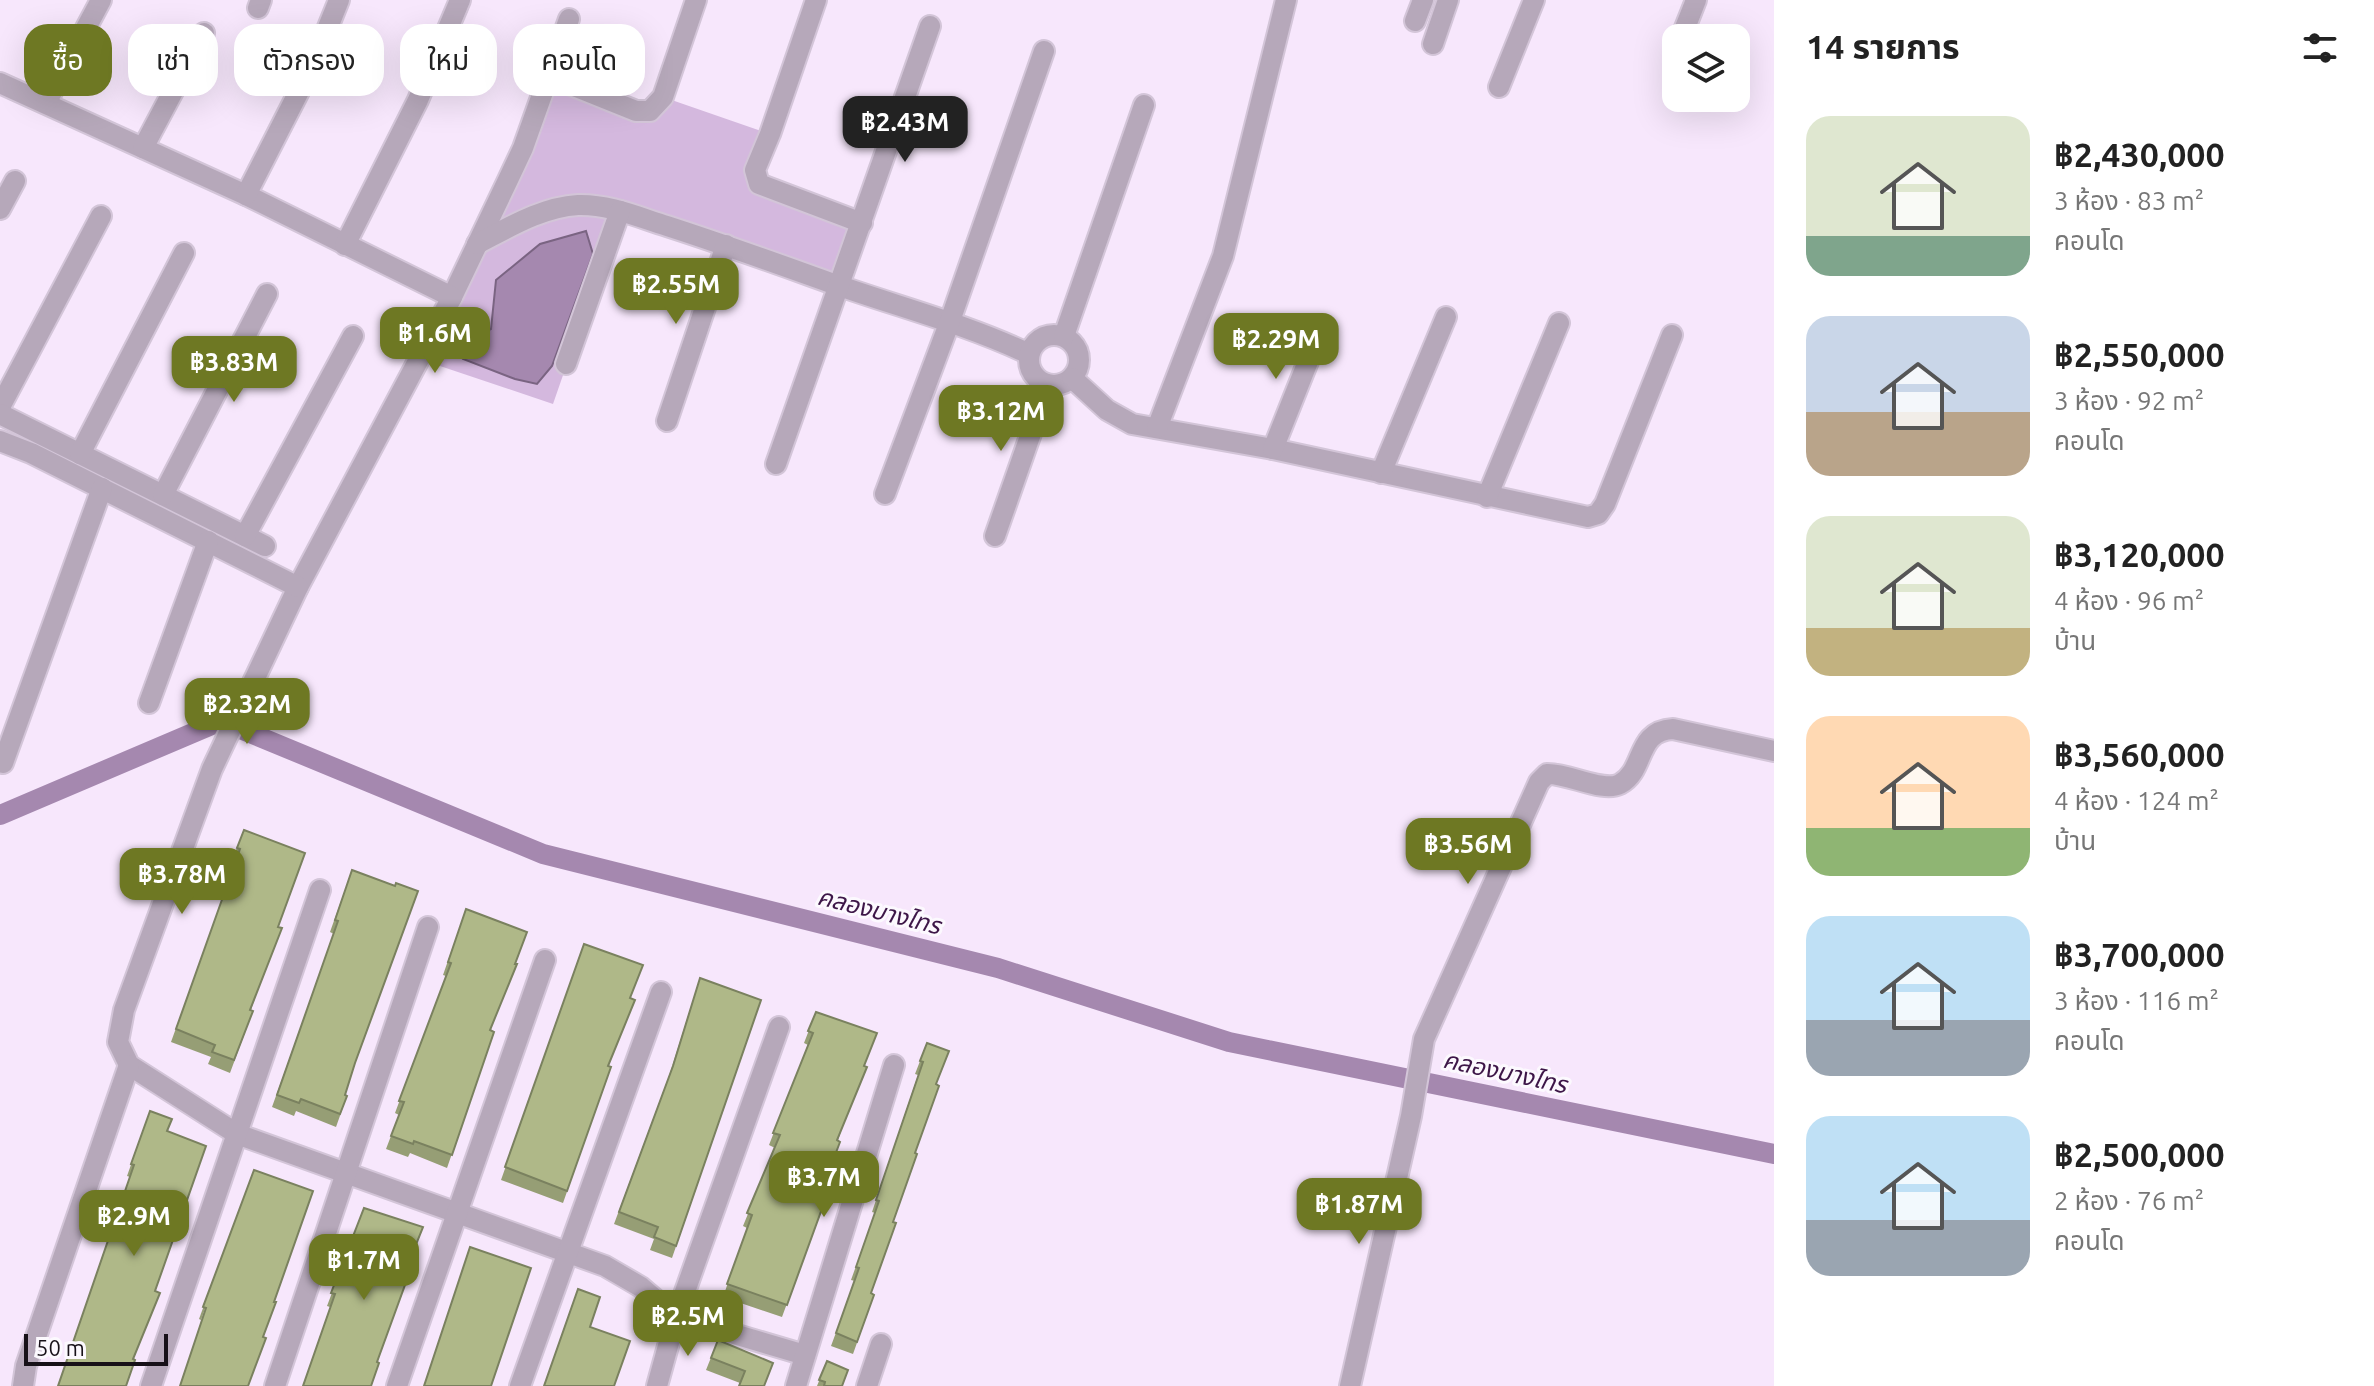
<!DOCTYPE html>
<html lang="th">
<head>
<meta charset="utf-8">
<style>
  body { margin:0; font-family:Ubuntu,"Noto Sans Thai",sans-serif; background:#f6f6f6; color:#222; height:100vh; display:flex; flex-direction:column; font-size:30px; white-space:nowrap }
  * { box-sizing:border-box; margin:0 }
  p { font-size:26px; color:#767676 }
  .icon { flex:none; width:44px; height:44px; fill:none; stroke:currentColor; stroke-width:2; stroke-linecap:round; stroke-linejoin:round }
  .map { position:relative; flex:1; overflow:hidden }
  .side { display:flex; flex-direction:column; background:#fff; width:600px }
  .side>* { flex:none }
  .hud { position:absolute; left:24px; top:24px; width:760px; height:72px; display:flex; gap:16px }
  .fabs { position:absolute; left:1662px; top:24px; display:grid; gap:16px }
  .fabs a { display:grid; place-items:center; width:88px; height:88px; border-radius:16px; background:#fff; box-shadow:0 8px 32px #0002; font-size:40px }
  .scale { position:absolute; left:24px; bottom:20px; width:144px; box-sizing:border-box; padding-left:8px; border:4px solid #171118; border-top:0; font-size:22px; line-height:28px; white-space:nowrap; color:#171118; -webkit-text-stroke:6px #fcf9fe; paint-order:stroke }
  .price { position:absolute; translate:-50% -68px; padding:0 18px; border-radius:16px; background:#6e7823; color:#fff; font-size:26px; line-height:52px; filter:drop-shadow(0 2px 4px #0008) }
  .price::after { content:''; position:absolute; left:50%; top:48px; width:24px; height:18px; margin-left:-12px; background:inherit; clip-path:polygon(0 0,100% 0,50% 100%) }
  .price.current { background:#222; color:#fff }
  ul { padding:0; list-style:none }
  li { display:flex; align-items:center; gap:24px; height:200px; padding:0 32px }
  li span { display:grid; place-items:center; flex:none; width:224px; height:160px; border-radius:24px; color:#555 }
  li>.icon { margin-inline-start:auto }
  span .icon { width:96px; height:96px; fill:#fffc; stroke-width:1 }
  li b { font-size:34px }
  h2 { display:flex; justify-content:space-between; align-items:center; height:96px; padding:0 32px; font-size:34px }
  .tag { padding:0 28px; border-radius:24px; background:#fff; box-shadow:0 8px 32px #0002; font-size:28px; line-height:72px }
  .tag.current { background:#6e7823; color:#fff }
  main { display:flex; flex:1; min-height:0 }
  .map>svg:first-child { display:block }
  .green { fill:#d4b8de }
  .water { fill:#a588af; stroke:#7a6482; stroke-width:2 }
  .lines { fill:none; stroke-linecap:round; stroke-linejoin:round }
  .canal { stroke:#a588af; stroke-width:20 }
  .minor-casing { stroke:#d3c5d8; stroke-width:24 }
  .minor { stroke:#b6a8ba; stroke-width:20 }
  .wall { fill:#969e75 }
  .building { fill:#afb888; stroke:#7a815f; stroke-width:2 }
  .labels { text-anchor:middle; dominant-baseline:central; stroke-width:6; stroke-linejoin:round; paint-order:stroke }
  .water-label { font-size:24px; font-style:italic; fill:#3d1648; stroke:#fcf9fe }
</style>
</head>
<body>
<main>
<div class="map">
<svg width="1774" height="1386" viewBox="0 0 1774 1386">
  <rect width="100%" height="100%" fill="#f7e7fc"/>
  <polygon class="green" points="549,76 656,115 663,97 770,134 755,181 866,214 838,285 620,211 553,404 437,365 452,297"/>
  <path class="water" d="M586,231L593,254L552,366L537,384L515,379L463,359C468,342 474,336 491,329L496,280L540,244Z"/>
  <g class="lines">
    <polyline class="canal" points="0,815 221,721 543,854 998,968 1229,1042 1774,1154"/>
    <defs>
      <g id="minor">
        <polyline points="816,0 770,134 755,170 759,184 862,223"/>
        <polyline points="258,8 261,0"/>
        <polyline points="569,19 523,148 507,182 452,297 298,587 212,769 124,1010 118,1042 129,1065 237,1134 605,1266 641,1287 676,1317 805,1355"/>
        <polyline points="1415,21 1423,0"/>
        <polyline points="1681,38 1696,0"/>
        <polyline points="1433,44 1448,0"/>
        <polyline points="549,76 636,111 650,111 663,97 696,0"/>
        <polyline points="0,83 246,195 452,297"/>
        <polyline points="1499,87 1534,0"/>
        <polyline points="46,103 101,0"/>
        <polyline points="143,148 204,33"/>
        <polyline points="246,195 314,62 339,0"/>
        <polyline points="0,209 15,181"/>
        <path d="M477,244C508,228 542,207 578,205C609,204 638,217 667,226C723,244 778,264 834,284C899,307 966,324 1029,354"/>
        <polyline points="345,245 418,100 460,0"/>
        <circle cx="1054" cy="360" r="25"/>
        <polyline points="1064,336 1144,105"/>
        <polyline points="566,364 620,211"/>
        <polyline points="1072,378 1107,410 1132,424 1273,449 1588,517 1598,514 1605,504 1672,335"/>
        <polyline points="0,407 101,216"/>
        <polyline points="0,414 265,546"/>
        <polyline points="667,421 726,245"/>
        <polyline points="1157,428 1223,256 1286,0"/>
        <polyline points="0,441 31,453 298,587"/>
        <polyline points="1273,449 1321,329"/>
        <polyline points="80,454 184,253"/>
        <polyline points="776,464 930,26"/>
        <polyline points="1381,473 1446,317"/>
        <polyline points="885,494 950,321 1044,51"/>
        <polyline points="163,495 267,294"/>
        <polyline points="1487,497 1559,323"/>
        <polyline points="245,536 353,336"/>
        <polyline points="995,536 1048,385"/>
        <polyline points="149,703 208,541"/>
        <polyline points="3,763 102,488"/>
        <polyline points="23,1386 26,1366 129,1065"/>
        <polyline points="151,1386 320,890"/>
        <polyline points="275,1386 428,927"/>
        <polyline points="397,1386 545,960"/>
        <polyline points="520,1386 661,992"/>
        <polyline points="657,1386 676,1317 779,1027"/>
        <polyline points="796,1386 894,1065"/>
        <polyline points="867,1386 881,1344"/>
        <path d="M1350,1386L1411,1116L1424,1039L1539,782L1547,774C1568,773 1603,793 1620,784C1646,770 1635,731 1673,729L1774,751"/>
      </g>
    </defs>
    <use href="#minor" class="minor-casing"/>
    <use href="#minor" class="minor"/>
  </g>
  <g class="wall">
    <polygon points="244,830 278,927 251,1010 253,1011 230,1073 208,1064 211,1057 171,1042 236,862 232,860"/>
    <polygon points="352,870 355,1064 345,1095 347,1096 336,1127 296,1111 294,1116 272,1107 334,934 330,932"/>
    <polygon points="466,909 491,1030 494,1032 447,1168 410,1153 408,1157 386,1149 399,1115 395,1113 446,976 443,975"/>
    <polygon points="584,944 630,998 608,1066 611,1067 563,1203 501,1180"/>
    <polygon points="700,978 761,1000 672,1258 650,1250 654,1239 614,1224 669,1076"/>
    <polygon points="816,1012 864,1066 838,1140 826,1179 832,1181 782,1317 723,1297 747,1228 743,1226 775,1148 769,1145 808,1045 804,1043"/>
    <polygon points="927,1043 936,1084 871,1293 874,1295 853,1354 831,1346 855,1281 851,1280 875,1213 872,1212 918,1075 915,1074"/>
    <polygon points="150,1111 167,1131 155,1291 133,1359 130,1177 127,1176"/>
    <polygon points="254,1170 201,1320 199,1319"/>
    <polygon points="364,1208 410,1262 377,1362 371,1386 330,1307 327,1306"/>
    <polygon points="718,1340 773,1363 740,1383 706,1370"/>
    <polygon points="827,1361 842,1386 817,1386"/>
  </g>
  <g class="building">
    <polygon points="244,830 305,853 278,927 282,928 250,1010 253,1011 234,1060 212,1052 215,1045 176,1029 240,849 237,848"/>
    <polygon points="352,870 395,886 396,883 418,891 355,1063 345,1095 347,1096 340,1114 301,1099 299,1103 277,1095 338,921 335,920"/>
    <polygon points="466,909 527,932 515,964 517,964 490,1030 494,1032 452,1155 414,1141 413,1144 391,1136 404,1102 399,1101 451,963 448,962"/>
    <polygon points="584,944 643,965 630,998 635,1000 608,1066 611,1067 567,1191 505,1167"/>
    <polygon points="700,978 761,1000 676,1246 654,1237 658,1227 619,1212 673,1066"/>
    <polygon points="816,1012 877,1033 864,1066 867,1067 837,1140 840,1142 826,1179 832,1181 787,1305 727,1284 752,1215 747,1213 780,1135 773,1133 813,1033 808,1031"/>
    <polygon points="927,1043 949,1051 936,1084 939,1086 915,1153 917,1154 893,1222 896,1223 871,1293 874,1295 857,1342 836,1333 859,1268 856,1267 879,1201 876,1200 923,1062 920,1061"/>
    <polygon points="150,1111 172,1119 167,1131 206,1146 155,1291 160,1293 133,1359 135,1360 126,1386 58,1386 134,1165 131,1164"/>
    <polygon points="254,1170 313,1191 274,1302 276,1302 263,1337 266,1338 248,1386 180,1386 206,1308 203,1307"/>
    <polygon points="364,1208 423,1227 409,1262 413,1263 377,1362 379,1363 371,1386 303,1386 335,1294 331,1293"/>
    <polygon points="470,1247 531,1268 491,1386 424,1386"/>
    <polygon points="578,1289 600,1297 590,1327 630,1341 614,1386 544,1386"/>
    <polygon points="718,1340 773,1363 764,1386 739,1386 745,1371 711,1358"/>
    <polygon points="827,1361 848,1370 842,1386 824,1386 825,1382 819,1380"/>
  </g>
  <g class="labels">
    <g class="water-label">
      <text transform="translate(879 911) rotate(14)">คลองบางไทร</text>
      <text transform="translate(1505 1072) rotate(12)">คลองบางไทร</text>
    </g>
  </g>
</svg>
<div class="fabs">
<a><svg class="icon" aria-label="layers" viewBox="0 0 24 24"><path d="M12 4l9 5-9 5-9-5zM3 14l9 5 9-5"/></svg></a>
</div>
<div class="scale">50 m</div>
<b class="price current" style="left:905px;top:164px">฿2.43M</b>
<b class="price" style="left:676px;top:326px">฿2.55M</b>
<b class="price" style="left:435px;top:375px">฿1.6M</b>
<b class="price" style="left:1276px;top:381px">฿2.29M</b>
<b class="price" style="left:234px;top:404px">฿3.83M</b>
<b class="price" style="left:1001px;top:453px">฿3.12M</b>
<b class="price" style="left:247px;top:746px">฿2.32M</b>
<b class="price" style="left:1468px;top:886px">฿3.56M</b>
<b class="price" style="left:182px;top:916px">฿3.78M</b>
<b class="price" style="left:824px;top:1219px">฿3.7M</b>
<b class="price" style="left:1359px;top:1246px">฿1.87M</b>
<b class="price" style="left:134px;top:1258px">฿2.9M</b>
<b class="price" style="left:364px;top:1302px">฿1.7M</b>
<b class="price" style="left:688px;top:1358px">฿2.5M</b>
<div class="hud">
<a class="tag current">ซื้อ</a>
<a class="tag">เช่า</a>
<a class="tag">ตัวกรอง</a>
<a class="tag">ใหม่</a>
<a class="tag">คอนโด</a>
</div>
</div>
<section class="side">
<h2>14 รายการ<svg class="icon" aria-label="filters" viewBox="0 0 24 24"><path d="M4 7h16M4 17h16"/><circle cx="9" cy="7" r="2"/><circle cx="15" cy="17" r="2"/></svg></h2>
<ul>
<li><span style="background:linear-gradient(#dfe7d0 75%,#7fa58c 0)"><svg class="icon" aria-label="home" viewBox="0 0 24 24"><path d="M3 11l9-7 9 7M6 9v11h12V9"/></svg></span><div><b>฿2,430,000</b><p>3 ห้อง · 83 m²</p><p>คอนโด</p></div></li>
<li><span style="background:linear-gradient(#c9d6e8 60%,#b9a48a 0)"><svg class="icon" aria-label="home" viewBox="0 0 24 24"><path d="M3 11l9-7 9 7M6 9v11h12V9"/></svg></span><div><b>฿2,550,000</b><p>3 ห้อง · 92 m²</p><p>คอนโด</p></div></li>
<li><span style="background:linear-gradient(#dfe7d0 70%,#c2b280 0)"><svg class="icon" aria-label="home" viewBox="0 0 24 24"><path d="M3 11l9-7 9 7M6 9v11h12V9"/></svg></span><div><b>฿3,120,000</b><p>4 ห้อง · 96 m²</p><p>บ้าน</p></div></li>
<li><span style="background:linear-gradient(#ffd9b3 70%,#8fb573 0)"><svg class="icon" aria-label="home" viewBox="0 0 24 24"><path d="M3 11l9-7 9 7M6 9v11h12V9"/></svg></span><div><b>฿3,560,000</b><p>4 ห้อง · 124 m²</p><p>บ้าน</p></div></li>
<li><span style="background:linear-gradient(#bfe0f5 65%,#9aa5b1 0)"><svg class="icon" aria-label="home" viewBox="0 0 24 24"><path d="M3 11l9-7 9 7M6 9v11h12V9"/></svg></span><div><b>฿3,700,000</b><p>3 ห้อง · 116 m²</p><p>คอนโด</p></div></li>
<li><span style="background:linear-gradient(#bfe0f5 65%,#9aa5b1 0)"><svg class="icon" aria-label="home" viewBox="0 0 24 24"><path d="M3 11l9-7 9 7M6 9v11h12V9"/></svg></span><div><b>฿2,500,000</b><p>2 ห้อง · 76 m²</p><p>คอนโด</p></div></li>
</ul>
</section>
</main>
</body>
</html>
